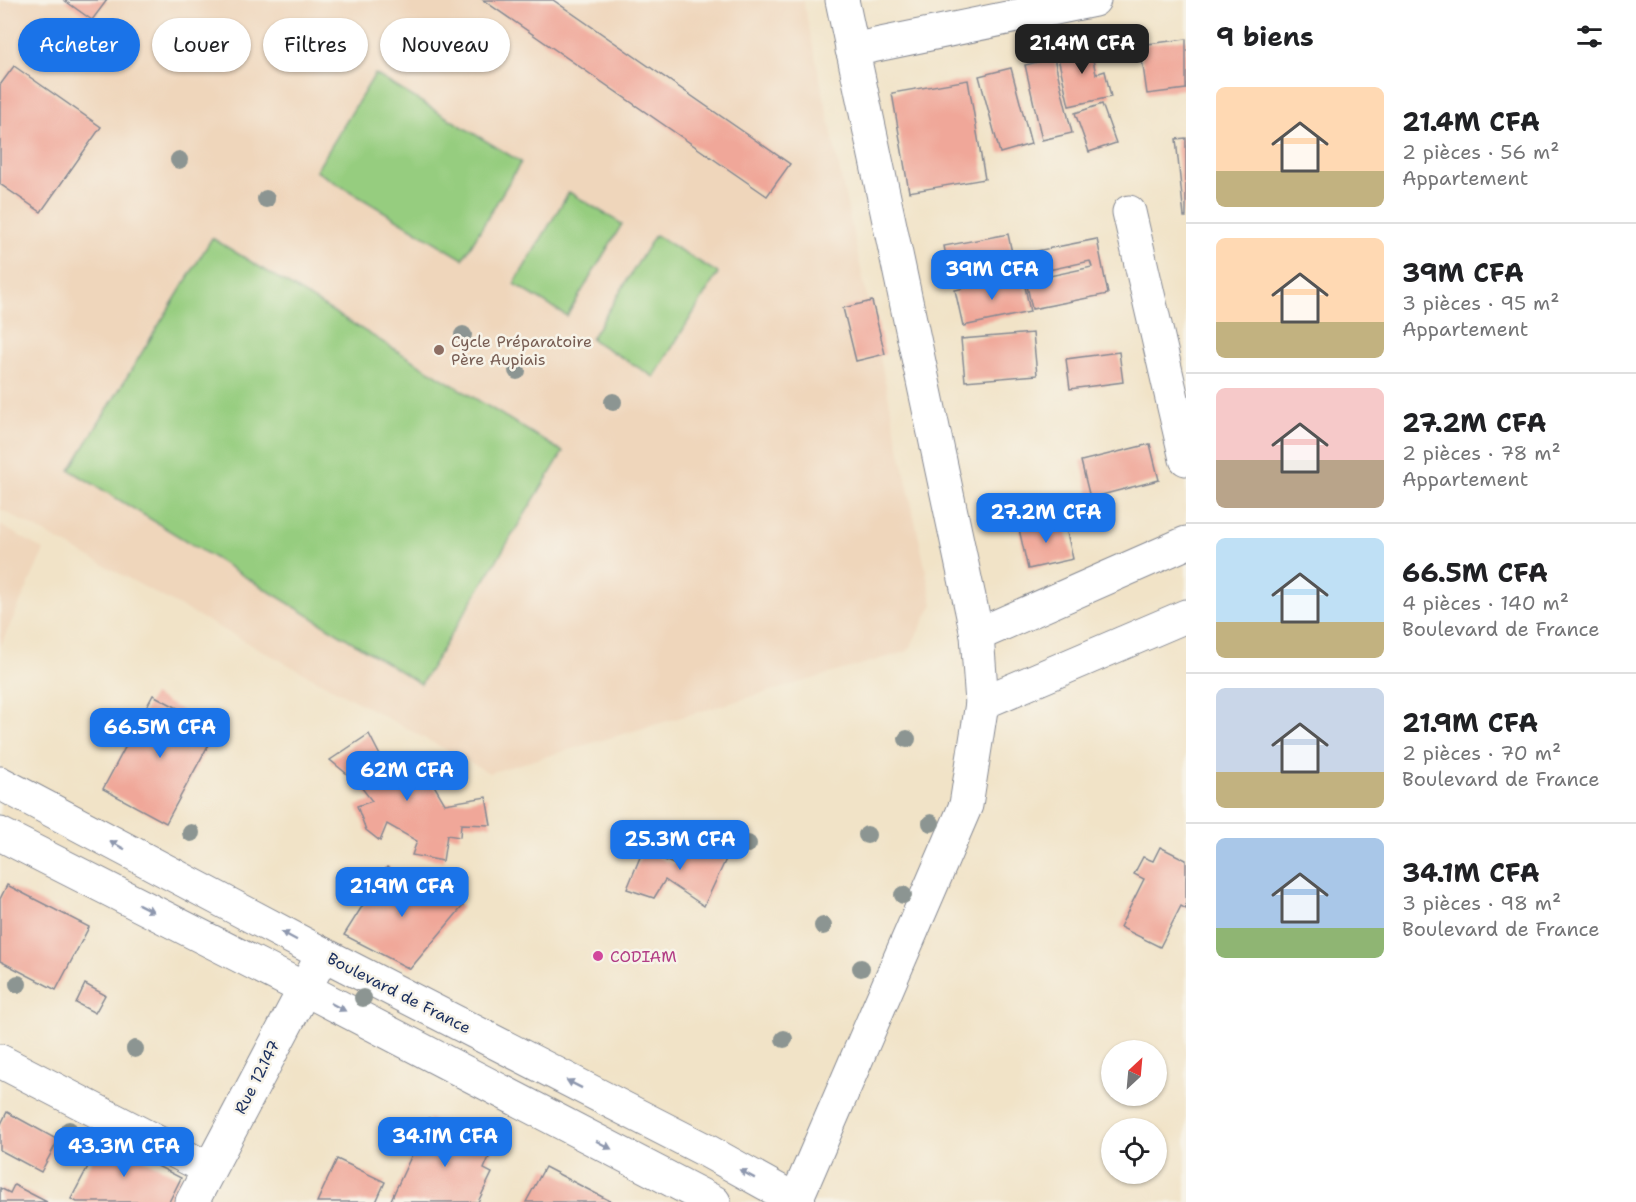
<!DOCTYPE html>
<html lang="fr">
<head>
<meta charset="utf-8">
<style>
  body { margin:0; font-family:"Shantell Sans",sans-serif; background:#f6f6f6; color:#202124; height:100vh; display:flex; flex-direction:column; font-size:22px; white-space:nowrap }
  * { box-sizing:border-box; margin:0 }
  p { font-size:20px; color:#757577 }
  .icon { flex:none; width:33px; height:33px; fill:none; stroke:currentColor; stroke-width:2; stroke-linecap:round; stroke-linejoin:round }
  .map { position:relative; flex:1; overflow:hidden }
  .side { display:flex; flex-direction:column; background:#fff; width:450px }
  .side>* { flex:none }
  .guide { position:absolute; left:18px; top:18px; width:570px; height:54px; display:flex; gap:12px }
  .needle { width:39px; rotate:26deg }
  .buttons { position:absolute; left:1101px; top:1040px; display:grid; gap:12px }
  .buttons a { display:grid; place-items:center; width:66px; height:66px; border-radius:50%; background:#fff; box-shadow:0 2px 4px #0004; font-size:30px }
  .price { position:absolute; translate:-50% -51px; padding:0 14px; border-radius:12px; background:#1a73e8; color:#fff; font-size:20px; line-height:39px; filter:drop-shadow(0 2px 3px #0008) }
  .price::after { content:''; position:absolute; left:50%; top:36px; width:18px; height:14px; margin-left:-9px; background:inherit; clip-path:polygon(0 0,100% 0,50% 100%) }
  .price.selected { background:#222; color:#fff }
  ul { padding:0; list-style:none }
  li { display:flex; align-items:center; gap:18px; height:150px; padding:0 30px }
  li+li { border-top:2px solid #e0e0e0 }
  li span { display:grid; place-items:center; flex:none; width:168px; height:120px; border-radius:9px; color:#555 }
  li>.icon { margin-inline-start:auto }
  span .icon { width:72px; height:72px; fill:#fffc; stroke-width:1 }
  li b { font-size:26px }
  h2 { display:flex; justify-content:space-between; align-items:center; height:72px; padding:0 30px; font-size:26px }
  .chip { padding:0 21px; border-radius:27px; background:#fff; box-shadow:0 2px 4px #0004; font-size:21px; line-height:54px }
  .chip.selected { background:#1a73e8; color:#fff }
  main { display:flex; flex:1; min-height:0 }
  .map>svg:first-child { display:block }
  .built { fill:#efd6bb }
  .green { fill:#96cd7f; stroke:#587e6e; stroke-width:1.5 }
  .building { fill:#f0a799 }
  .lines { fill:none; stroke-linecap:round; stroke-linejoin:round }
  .street-casing { stroke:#868992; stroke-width:35 }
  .secondary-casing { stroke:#868992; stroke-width:35 }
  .street { stroke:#fff; stroke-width:33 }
  .secondary { stroke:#fff; stroke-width:33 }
  .tree { fill:#8c9592 }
  .oneway { fill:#8d97ae }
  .education-dot { fill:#8d6e63; stroke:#f7f3e8; stroke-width:2 }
  .hotel-dot { fill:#d1479c; stroke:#f7f3e8; stroke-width:2 }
  .labels { text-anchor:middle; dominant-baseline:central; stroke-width:5; stroke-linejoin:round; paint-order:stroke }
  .education-label { font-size:16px; fill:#785e54; stroke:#f7f3e8; text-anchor:start }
  .hotel-label { font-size:16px; fill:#b23c85; stroke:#f7f3e8; text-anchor:start }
  .street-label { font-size:16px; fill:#1b2f5e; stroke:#f7f3e8 }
</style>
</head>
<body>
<main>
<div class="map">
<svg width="1186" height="1202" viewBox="0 0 1186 1202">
  <rect width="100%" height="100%" fill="#f7f3e8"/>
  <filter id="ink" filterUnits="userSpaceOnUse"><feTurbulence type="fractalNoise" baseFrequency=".0167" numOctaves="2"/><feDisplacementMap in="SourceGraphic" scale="12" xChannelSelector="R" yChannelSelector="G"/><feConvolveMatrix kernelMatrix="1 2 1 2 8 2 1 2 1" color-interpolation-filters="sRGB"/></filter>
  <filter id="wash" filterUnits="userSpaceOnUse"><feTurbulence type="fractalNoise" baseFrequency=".008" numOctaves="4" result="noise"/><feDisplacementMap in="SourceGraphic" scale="24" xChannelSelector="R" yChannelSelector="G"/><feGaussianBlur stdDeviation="1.35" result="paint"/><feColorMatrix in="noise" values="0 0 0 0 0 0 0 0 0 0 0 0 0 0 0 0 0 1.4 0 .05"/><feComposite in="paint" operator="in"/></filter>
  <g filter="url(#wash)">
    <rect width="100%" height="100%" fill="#f1e3c7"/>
    <g class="built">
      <polygon points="0,0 803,0 933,604 908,651 489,773 0,509"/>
      <polygon points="0,525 44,550 0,647"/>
    </g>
    <g class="green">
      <polygon points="375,74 521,162 463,259 316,171"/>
      <polygon points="569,192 622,224 567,316 514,284"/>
      <polygon points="655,235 718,273 654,377 591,339"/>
      <polygon points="212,238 563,452 421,684 70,470"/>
    </g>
    <g id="blocks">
      <g class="building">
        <polygon points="64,0 107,0 92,20"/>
        <polygon points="483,0 553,0 790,164 767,196"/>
        <polygon points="1186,39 1186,89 1147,94 1140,45"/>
        <polygon points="1089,42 1096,74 1105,71 1111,97 1069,106 1056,49"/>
        <polygon points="1054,58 1072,133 1042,140 1025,65"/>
        <polygon points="14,66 101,127 41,212 0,184 0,85"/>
        <polygon points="1011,68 1031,144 1000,153 979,76"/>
        <polygon points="968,80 985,179 909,192 892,93"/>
        <polygon points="1102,104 1116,143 1089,152 1075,113"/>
        <polygon points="1186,138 1186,217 1184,217 1176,139"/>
        <polygon points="1008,234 1016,272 952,285 944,246"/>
        <polygon points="1097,239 1108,294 1032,309 1026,281 1092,267 1090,261 1025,275 1021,254"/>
        <polygon points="1010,278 1012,284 1024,281 1030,312 963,326 955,290"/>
        <polygon points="872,301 885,354 856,361 843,308"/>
        <polygon points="1033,333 1037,375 965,381 961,339"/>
        <polygon points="1119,352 1123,382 1070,389 1066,359"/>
        <polygon points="1150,444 1159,480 1090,498 1081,461"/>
        <polygon points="1064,519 1073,559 1028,569 1019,529"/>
        <polygon points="153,695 217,729 166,823 103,789"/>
        <polygon points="369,734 387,769 425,770 445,804 486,797 491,825 461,824 460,837 447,835 443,861 412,855 417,841 387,824 380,841 366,830 357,806 372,801 358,783 330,760"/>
        <polygon points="687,833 727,857 704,906 665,880 654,898 627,889 643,850 673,864"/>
        <polygon points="1160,847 1186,860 1186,909 1181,906 1160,947 1120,927 1144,879 1134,874 1143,857 1153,861"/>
        <polygon points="387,867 463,906 410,969 344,935"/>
        <polygon points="7,885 89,927 56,990 0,961 0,899"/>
        <polygon points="85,984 105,995 95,1013 76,1003"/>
        <polygon points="7,1112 58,1140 41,1172 0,1150 0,1126"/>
        <polygon points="429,1118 493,1148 484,1169 492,1173 478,1202 390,1202"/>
        <polygon points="103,1138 181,1178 169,1202 77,1202 71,1199"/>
        <polygon points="337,1159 385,1182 376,1202 317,1202"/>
        <polygon points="545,1167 612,1202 526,1202"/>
        <polygon points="14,1185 47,1202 0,1202 0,1188 10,1193"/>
      </g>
    </g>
  </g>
  <g filter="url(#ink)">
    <use href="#blocks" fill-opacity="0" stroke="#868992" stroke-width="1.5"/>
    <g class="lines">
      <defs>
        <g id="street">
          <polyline points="852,50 1094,0"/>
          <polyline points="1129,212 1186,459"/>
          <polyline points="977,635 1186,543"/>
          <polyline points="982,703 1186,616"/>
          <polyline points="0,1061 209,1169"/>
          <polyline points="192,1202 323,954"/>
          <polyline points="795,1202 966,805 982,703 977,635 842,0"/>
        </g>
        <g id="secondary">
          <polyline points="0,783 323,954 709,1152 799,1202"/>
          <polyline points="0,834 303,988 714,1202"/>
        </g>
      </defs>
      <use href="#street" class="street-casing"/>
      <use href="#secondary" class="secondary-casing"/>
      <use href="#street" class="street"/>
      <use href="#secondary" class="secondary"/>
    </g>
    <g class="tree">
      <circle cx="179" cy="160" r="9"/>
      <circle cx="266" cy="199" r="9"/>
      <circle cx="463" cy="335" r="9"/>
      <circle cx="517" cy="371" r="9"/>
      <circle cx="613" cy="402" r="9"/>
      <circle cx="907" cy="739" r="9"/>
      <circle cx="931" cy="823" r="9"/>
      <circle cx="191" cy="833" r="9"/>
      <circle cx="867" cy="835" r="9"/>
      <circle cx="748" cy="844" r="9"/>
      <circle cx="903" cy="895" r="9"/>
      <circle cx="823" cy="926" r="9"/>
      <circle cx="861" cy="968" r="9"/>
      <circle cx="18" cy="984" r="9"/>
      <circle cx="363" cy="998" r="9"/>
      <circle cx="784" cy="1039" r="9"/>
      <circle cx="135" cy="1049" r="9"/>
      <circle cx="69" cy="1130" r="9"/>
    </g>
    <defs><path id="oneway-solid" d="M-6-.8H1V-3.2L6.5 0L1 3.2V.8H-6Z" transform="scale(1.5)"/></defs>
    <g class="oneway">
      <use href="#oneway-solid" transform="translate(117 845) rotate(-152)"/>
      <use href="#oneway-solid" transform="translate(146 908) rotate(27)"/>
      <use href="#oneway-solid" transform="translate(289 936) rotate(-152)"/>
      <use href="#oneway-solid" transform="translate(338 1007) rotate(28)"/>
      <use href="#oneway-solid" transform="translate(574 1084) rotate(-153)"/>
      <use href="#oneway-solid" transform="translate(604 1145) rotate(28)"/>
      <use href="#oneway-solid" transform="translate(747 1174) rotate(-151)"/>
    </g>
  </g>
  <circle class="education-dot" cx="439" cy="350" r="6"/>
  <circle class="hotel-dot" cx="598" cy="956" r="6"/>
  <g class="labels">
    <g class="education-label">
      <text x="451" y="341">Cycle Préparatoire<tspan x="451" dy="18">Père Aupiais</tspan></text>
    </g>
    <g class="hotel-label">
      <text x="610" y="956">CODIAM</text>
    </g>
    <g class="street-label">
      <text transform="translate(399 993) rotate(27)">Boulevard de France</text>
      <text transform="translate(257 1077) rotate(-63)">Rue 12.147</text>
    </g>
  </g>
</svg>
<div class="buttons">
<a><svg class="needle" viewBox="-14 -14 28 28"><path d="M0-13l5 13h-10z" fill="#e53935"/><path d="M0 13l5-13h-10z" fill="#757577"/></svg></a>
<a><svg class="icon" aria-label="locate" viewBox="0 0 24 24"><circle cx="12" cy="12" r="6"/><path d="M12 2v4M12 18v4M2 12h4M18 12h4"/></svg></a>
</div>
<b class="price selected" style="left:1082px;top:75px">21.4M CFA</b>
<b class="price" style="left:992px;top:301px">39M CFA</b>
<b class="price" style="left:1046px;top:544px">27.2M CFA</b>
<b class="price" style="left:160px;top:759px">66.5M CFA</b>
<b class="price" style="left:407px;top:802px">62M CFA</b>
<b class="price" style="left:680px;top:871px">25.3M CFA</b>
<b class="price" style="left:402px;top:918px">21.9M CFA</b>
<b class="price" style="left:445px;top:1168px">34.1M CFA</b>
<b class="price" style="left:124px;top:1178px">43.3M CFA</b>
<div class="guide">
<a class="chip selected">Acheter</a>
<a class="chip">Louer</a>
<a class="chip">Filtres</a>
<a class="chip">Nouveau</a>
</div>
</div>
<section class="side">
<h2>9 biens<svg class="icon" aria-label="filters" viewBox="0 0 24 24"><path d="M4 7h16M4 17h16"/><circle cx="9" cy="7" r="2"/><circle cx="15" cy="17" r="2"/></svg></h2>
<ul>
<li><span style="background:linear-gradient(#ffd9b3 70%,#c2b280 0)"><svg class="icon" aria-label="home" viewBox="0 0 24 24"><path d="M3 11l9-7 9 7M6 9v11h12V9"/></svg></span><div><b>21.4M CFA</b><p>2 pièces · 56 m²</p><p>Appartement</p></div></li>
<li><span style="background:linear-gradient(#ffd9b3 70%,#c2b280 0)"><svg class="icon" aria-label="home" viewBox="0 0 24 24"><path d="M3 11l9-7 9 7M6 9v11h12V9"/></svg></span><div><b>39M CFA</b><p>3 pièces · 95 m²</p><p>Appartement</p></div></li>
<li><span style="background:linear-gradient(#f6c9c9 60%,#b9a48a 0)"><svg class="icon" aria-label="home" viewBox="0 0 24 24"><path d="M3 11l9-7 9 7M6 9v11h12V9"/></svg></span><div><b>27.2M CFA</b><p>2 pièces · 78 m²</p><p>Appartement</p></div></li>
<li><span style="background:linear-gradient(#bfe0f5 70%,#c2b280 0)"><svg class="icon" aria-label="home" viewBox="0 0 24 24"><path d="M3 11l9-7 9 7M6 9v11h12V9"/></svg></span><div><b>66.5M CFA</b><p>4 pièces · 140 m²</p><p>Boulevard de France</p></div></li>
<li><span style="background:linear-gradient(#c9d6e8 70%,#c2b280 0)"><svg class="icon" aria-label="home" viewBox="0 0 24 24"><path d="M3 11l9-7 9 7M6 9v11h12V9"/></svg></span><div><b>21.9M CFA</b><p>2 pièces · 70 m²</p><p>Boulevard de France</p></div></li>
<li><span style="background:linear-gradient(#a9c7e8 75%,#8fb573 0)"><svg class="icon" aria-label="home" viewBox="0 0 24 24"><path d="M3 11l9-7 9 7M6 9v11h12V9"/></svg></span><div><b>34.1M CFA</b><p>3 pièces · 98 m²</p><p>Boulevard de France</p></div></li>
</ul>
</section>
</main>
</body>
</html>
